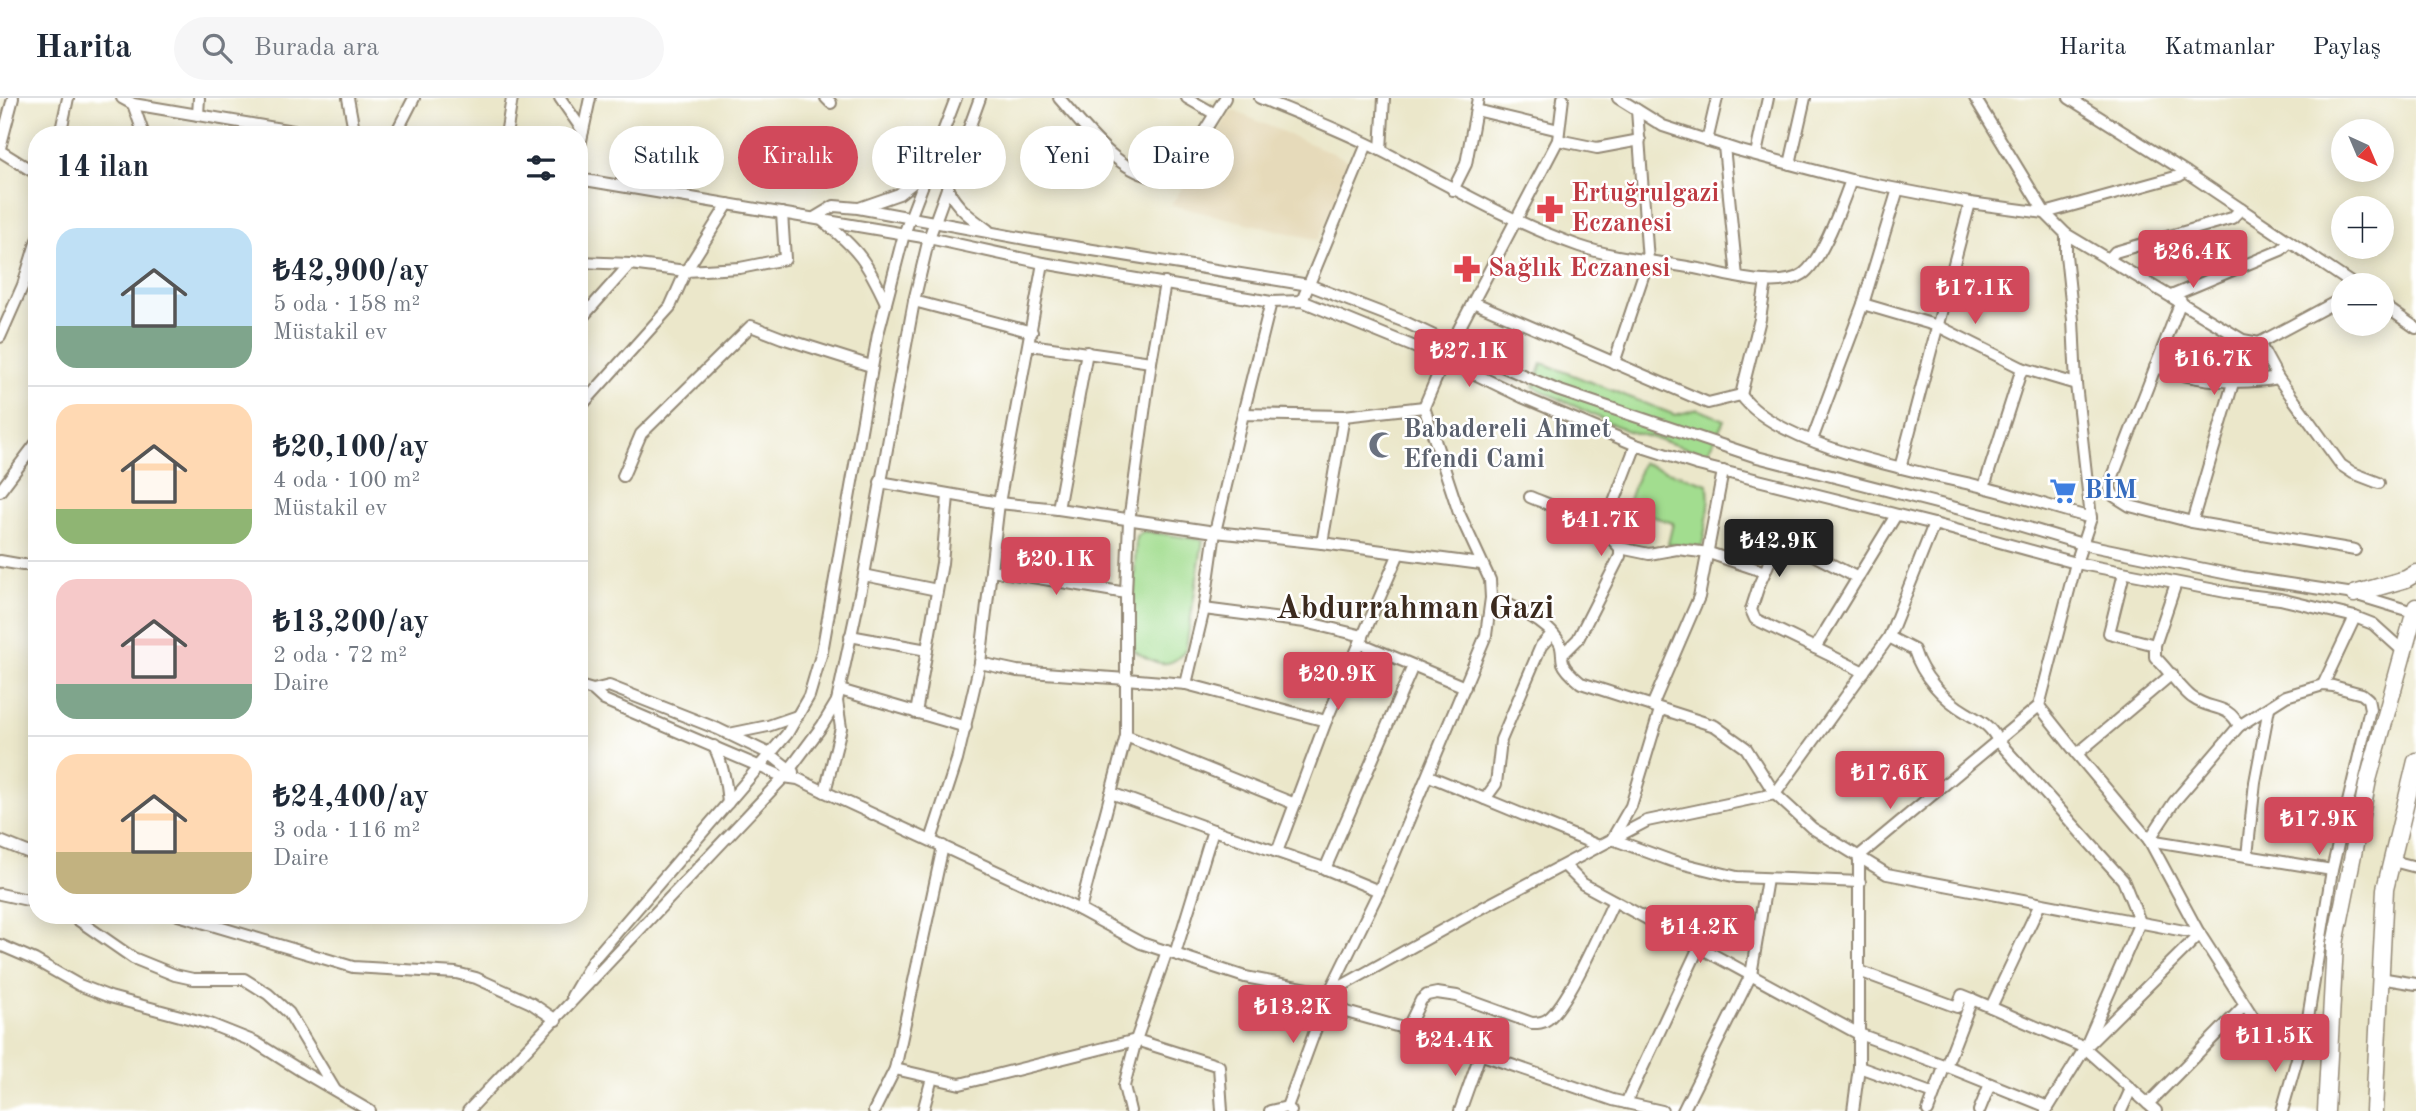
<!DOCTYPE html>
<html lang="tr">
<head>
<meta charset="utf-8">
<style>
  body { margin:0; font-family:"Old Standard TT",serif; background:#f6f6f7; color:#1f2937; height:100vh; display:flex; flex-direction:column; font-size:26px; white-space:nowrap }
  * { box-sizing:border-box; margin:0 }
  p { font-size:23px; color:#747a83 }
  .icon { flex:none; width:38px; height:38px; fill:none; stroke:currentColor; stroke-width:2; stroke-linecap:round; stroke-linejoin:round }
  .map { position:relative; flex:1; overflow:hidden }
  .sheet { position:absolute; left:28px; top:28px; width:560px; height:798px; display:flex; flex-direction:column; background:#fff; border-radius:28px; box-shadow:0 4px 18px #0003 }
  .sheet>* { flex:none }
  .guide { position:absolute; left:609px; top:28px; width:665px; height:63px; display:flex; gap:14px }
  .needle { width:46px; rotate:136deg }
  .fabs { position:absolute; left:2331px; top:21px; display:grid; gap:14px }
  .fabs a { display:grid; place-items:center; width:63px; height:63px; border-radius:50%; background:#fff; box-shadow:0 4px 18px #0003; font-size:35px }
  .price { position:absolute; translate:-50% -60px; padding:0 16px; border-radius:7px; background:#d1495b; color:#fff; font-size:23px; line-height:46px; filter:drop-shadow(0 2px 4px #0008) }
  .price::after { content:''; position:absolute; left:50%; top:42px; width:21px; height:16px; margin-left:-10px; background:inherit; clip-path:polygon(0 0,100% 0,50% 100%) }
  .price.selected { background:#222; color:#fff }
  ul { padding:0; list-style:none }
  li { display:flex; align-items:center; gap:21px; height:175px; padding:0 28px }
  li+li { border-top:2px solid #e0e1e3 }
  li span { display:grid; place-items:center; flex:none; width:196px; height:140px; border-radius:21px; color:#555 }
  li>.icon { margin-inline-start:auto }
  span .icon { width:84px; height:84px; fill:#fffc; stroke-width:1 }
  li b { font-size:30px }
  h2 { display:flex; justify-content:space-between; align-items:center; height:84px; padding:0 28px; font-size:30px }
  .pill { padding:0 24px; border-radius:32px; background:#fff; box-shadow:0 4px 18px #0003; font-size:24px; line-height:63px }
  .pill.selected { background:#d1495b; color:#fff }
  header { display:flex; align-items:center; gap:42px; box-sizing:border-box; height:98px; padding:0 35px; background:#fff; border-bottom:2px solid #e0e1e3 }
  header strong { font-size:33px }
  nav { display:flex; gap:38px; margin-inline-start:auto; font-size:24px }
  .search { width:490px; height:63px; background:#f6f6f7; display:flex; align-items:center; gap:18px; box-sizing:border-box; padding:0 24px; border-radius:38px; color:#747a83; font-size:26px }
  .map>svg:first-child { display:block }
  .built { fill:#e6daba }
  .green { fill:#a2dd8f; stroke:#6e8456; stroke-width:2 }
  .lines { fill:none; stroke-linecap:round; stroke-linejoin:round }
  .minor-casing { stroke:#938874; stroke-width:14 }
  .highway-casing { stroke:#938874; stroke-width:19 }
  .minor { stroke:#fff; stroke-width:10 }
  .highway { stroke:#fff; stroke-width:16 }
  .labels { text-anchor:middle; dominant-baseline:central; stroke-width:5; stroke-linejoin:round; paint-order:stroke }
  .health-label { font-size:26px; font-weight:bold; fill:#be3a42; stroke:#fff; text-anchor:start }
  .worship-label { font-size:26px; font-weight:bold; fill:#5b616d; stroke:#fff; text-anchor:start }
  .shop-label { font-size:26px; font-weight:bold; fill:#366cbe; stroke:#fff; text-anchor:start }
  .district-label { font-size:33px; font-weight:bold; fill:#3b2a1e; stroke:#fff }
</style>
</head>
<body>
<header>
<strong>Harita</strong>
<div class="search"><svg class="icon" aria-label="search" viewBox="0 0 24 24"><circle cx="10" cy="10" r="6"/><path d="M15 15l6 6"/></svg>Burada ara</div>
<nav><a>Harita</a><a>Katmanlar</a><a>Paylaş</a></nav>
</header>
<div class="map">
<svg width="2416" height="1013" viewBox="0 0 2416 1013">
  <rect width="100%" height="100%" fill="#fff"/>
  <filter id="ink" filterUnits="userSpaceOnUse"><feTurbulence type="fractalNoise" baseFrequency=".0143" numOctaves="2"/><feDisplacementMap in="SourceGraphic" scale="14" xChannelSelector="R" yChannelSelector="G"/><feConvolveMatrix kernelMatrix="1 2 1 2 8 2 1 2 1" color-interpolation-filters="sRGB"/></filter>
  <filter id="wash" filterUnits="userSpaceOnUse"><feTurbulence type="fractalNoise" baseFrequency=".00686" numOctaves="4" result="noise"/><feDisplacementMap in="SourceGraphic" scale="28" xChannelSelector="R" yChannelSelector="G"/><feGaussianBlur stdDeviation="1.57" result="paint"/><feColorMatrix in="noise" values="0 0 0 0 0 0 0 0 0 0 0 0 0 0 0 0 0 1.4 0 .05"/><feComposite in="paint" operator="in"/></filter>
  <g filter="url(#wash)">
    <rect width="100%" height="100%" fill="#ebe7ca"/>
    <polygon class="built" points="1232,12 1353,64 1318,142 1171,107"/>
    <g class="green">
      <polygon points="1542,265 1675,317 1698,311 1724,322 1707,356 1625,332 1534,289"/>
      <polygon points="1642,365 1708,386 1709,410 1702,449 1668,446 1673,425 1626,410"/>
      <path d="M1144,433L1203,442L1186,550C1171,575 1152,565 1132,551L1136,438Z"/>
    </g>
  </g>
  <g filter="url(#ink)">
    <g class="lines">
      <defs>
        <g id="minor">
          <polyline points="122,0 133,6 317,37"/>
          <polyline points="348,0 355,37"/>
          <polyline points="560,0 583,33"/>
          <polyline points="826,0 831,5"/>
          <path d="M1059,0C1082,26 1113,67 1146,77C1155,80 1165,80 1174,82L1225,0"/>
          <polyline points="1187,0 1215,16"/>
          <path d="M1260,0C1301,17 1343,33 1382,53C1447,86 1510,124 1579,148C1620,162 1662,163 1704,172C1730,178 1780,192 1803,176C1822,163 1843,104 1851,82"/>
          <polyline points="1563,0 1558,42 1451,246 1424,309 1459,415 1490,482 1491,500 1486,537 1379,793 1329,895 1346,914 1407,931 1613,1002 1662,1013"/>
          <polyline points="1618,0 1663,28 1737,52 1851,82 1970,105 2045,115 2179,78 2186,74"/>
          <polyline points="1975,0 2045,115 2066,136 2243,242 2259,245 2343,200"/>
          <polyline points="2069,0 2186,74 2354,187"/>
          <polyline points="133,6 144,37"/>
          <polyline points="1476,12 1559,32"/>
          <polyline points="198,17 199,0"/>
          <polyline points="60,37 68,0"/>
          <polyline points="395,37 414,0"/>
          <polyline points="506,37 512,0"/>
          <polyline points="1558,42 1597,50 1640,42"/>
          <polyline points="1707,43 1717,0"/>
          <polyline points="1724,48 1737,179"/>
          <polyline points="0,50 13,0"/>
          <polyline points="579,52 590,0"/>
          <polyline points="1381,52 1384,0"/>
          <polyline points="0,53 37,76"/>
          <polyline points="1756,56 1768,0"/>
          <polyline points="1790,66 1805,0"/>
          <polyline points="579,81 929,140 1043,165 1271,204 1302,203 1444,261 1522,299 1636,347 1698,367 1934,426 2076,465 2231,495 2280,501 2355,519 2373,526 2403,553"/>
          <path d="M947,90C957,110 971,120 988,132"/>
          <polyline points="1453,92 1466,66 1478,0"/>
          <polyline points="859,110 899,96 927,74"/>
          <polyline points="814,120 834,108 858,110 1031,142 1309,187 1405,224 1451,246 1557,292 1757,359 1995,420 2082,446 2243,479 2354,496 2413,514"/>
          <path d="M823,123C858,151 867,164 886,205"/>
          <polyline points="2108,162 2115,154 2232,120 2241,111"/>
          <polyline points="579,164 630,166 686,173 740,170 785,161 782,115"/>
          <polyline points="2171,198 2281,152 2290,144"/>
          <polyline points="914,203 1032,234"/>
          <polyline points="1302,203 1367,46"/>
          <polyline points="2181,203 2110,386 2110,391 2114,398 2130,408 2192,424 2355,452"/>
          <path d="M1473,204L1708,305L1741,297C1778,349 1921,374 1983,389C2019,398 2055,410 2091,420L2076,286L2073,222L2066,157V136"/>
          <polyline points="1863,206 1938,228 2022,270 2076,286"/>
          <polyline points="2382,206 2416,230"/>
          <polyline points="579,223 630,166"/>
          <polyline points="0,239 23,187 37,142"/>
          <polyline points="2259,245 2278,280 2341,367 2353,375 2379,385"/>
          <polyline points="1030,247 1151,264"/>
          <polyline points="1614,265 1648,163 1637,12"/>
          <path d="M2155,269C2196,283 2235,288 2278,280"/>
          <polyline points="1741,297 1760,221 1766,183"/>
          <polyline points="579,307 583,306 670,209 686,173 728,106"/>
          <polyline points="1243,316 1271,204"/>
          <polyline points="1812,342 1863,206 1898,91"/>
          <polyline points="1900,370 1970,105"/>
          <polyline points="623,378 641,336 751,228 782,240 871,268"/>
          <polyline points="880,384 999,405 1058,411 1215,434 1322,445 1481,466"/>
          <polyline points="1984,389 2022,270"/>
          <polyline points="0,393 37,344"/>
          <path d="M1530,399C1562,412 1597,423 1620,450V458L1578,541L1563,556"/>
          <polyline points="1058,411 1087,254"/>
          <polyline points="2192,424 2233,285"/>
          <polyline points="1603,433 1636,347"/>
          <polyline points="1322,445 1344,318"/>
          <polyline points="1620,450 1649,456 1677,451 1709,455 1765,474"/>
          <polyline points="0,463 23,467 37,467"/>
          <polyline points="991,472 1126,495"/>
          <polyline points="2124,475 2109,535 2155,547"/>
          <polyline points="864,477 937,492"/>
          <path d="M2176,485L2155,547V559C2166,569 2183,594 2193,600C2211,613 2228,605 2239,628"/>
          <path d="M1491,500C1512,507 1548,524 1559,544C1563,550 1561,558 1563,565C1566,573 1575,580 1581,585L1715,628L1746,650L1775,696L1812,730L1887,776L2200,836"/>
          <polyline points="1204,511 1305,524 1363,538"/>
          <polyline points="850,538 927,552"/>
          <path d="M1889,539L1914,552C1922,578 1943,601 1967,615C1983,625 1989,626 1999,644L2123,782L2140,824L2085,950L2046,1013"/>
          <polyline points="1360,545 1465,589"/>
          <polyline points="1815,550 1755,521 1751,512 1759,487 1780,440 1858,480"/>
          <polyline points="980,565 1017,573 1126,581 1126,495 1129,423 1151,264 1165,185"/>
          <polyline points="1864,574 1815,550 1896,417"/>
          <path d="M2172,576L2077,656L2149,742L2198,833L2253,919C2277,946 2296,947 2330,949"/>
          <polyline points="1186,586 1204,511 1215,434 1243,316 1344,318 1424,309"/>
          <polyline points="2323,587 2355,519"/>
          <polyline points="579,588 593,592 604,602 784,679 798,681 825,694"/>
          <polyline points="593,592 609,588 718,631 770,656 793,674"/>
          <polyline points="840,592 966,629"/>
          <polyline points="837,603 841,630 825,694 1080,812 1141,845 1245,879 1329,895 1482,810 1647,723 1775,696 1889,539 1934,426"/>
          <polyline points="1652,608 1699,499 1723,373"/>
          <polyline points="2039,608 2077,656"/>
          <polyline points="1660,612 1631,708 1612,741 1672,763 1737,779 1860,784"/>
          <polyline points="916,615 942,465 948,398"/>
          <polyline points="1326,623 1399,455"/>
          <polyline points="729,636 768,628 797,618"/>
          <polyline points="1126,638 1295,706"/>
          <path d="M714,648C723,667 726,684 728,705"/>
          <polyline points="1429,678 1599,748"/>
          <polyline points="1111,695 1213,732 1175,856"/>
          <polyline points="1485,701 1496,686 1501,642 1541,548 1552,536"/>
          <polyline points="1213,732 1321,769 1379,793"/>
          <polyline points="931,742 957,662 980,565 999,405 1043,165"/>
          <polyline points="2149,742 2174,704 2239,628 2286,598 2323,587 2333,588 2362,596 2368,601 2370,611 2332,772 2307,926 2282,1013"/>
          <polyline points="2149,742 2332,772"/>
          <polyline points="0,743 37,758"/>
          <polyline points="2247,758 2255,684 2269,610"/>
          <polyline points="2393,763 2416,769"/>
          <polyline points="1565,768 1583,786 1859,936 1946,968 1972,901 2085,950 2156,1013"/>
          <polyline points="1325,771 1413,568"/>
          <polyline points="0,796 37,804"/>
          <polyline points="1080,812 1126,638 1126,581 1186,586 1326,623 1277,754"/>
          <polyline points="71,817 133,860 175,877 193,881 244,881 268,896 289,915 335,992"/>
          <polyline points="178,817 353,869 456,875 476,880 531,905 556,922"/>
          <polyline points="0,847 35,862 79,887 110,899 210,926 255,944 303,974 370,1013"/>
          <polyline points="1859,873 1957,909 1962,897 1972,901"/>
          <polyline points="2380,880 2416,886"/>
          <polyline points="572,898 593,862 787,636 809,598 822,554 878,236 904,136 956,0"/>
          <polyline points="1991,909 2040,806"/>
          <path d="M1407,931L1421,902L1427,897L1437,895L1457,898L1532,925C1538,925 1543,925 1548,921C1569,905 1601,830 1614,803"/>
          <polyline points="2090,945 2200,836"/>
          <polyline points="1946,968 2048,1009"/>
          <polyline points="1859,969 1934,996"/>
          <polyline points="895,971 960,986 1136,942 1219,968 1222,1013"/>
          <polyline points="1626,1005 1699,849"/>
          <polyline points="2148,1006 2245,907"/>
          <polyline points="1287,1009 1329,895"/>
          <polyline points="468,1013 784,679 822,628 837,603 864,477 914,203 929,140 980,0"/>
          <polyline points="874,1013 895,971 943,748"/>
          <polyline points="923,1013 932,980"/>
          <polyline points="1130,1013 1124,988 1136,942 1167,853"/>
          <polyline points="1270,1013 1287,1009 1291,1013"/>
          <polyline points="1460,1013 1480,957"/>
          <polyline points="1683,1013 1751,877 1767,781"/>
          <polyline points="1853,1013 1859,969 1859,758 2039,608 2076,465 2091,420"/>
          <polyline points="1928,1013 1945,967"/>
          <polyline points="1979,1013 1990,986"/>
          <polyline points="2121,1013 2131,991"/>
        </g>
        <g id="highway">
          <polyline points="2354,496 2406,481 2416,475"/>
          <polyline points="2326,1013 2335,846 2368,682 2416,509"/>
          <polyline points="2374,1013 2385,791 2416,663"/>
        </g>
      </defs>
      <use href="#minor" class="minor-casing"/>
      <use href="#highway" class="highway-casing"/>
      <use href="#minor" class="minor"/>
      <use href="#highway" class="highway"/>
    </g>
  </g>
  <defs>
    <symbol id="pharmacy-bare" viewBox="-9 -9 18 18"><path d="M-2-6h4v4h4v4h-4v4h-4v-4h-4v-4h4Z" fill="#e0444e" stroke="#fff" stroke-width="2.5" paint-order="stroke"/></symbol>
    <symbol id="mosque-bare" viewBox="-9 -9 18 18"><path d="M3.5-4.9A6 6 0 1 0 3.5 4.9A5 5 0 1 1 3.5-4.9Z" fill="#6b7280" stroke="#fff" stroke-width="2.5" paint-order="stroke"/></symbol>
    <symbol id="supermarket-bare" viewBox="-9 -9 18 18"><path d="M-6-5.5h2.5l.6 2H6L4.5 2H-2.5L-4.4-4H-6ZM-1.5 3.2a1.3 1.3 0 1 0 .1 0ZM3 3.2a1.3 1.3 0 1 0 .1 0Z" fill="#3f7fe0" stroke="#fff" stroke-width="2.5" paint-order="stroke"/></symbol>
  </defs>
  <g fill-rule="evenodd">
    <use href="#pharmacy-bare" x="1531" y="92" width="38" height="38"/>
    <use href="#pharmacy-bare" x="1448" y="152" width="38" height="38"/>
    <use href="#mosque-bare" x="1363" y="328" width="38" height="38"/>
    <use href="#supermarket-bare" x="2044" y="374" width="38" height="38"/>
  </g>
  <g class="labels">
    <g class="health-label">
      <text x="1571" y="96">Ertuğrulgazi<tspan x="1571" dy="30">Eczanesi</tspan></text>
      <text x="1488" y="171">Sağlık Eczanesi</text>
    </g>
    <g class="worship-label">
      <text x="1403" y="332">Babadereli Ahmet<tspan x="1403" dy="30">Efendi Cami</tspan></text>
    </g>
    <g class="shop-label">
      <text x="2084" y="393">BİM</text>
    </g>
    <g class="district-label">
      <text x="1415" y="511">Abdurrahman Gazi</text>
    </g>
  </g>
</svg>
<div class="fabs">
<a><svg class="needle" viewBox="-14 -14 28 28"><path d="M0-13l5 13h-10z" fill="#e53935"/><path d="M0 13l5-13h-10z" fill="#747a83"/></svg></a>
<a>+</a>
<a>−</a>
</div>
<b class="price" style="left:2193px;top:192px">₺26.4K</b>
<b class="price" style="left:1975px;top:228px">₺17.1K</b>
<b class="price" style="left:1469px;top:291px">₺27.1K</b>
<b class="price" style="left:2214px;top:299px">₺16.7K</b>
<b class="price" style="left:1601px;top:460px">₺41.7K</b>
<b class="price selected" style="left:1779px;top:481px">₺42.9K</b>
<b class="price" style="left:1056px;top:499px">₺20.1K</b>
<b class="price" style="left:1338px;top:614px">₺20.9K</b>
<b class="price" style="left:1890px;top:713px">₺17.6K</b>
<b class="price" style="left:2319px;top:759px">₺17.9K</b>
<b class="price" style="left:1700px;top:867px">₺14.2K</b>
<b class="price" style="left:1293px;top:947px">₺13.2K</b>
<b class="price" style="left:2275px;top:976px">₺11.5K</b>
<b class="price" style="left:1455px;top:980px">₺24.4K</b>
<div class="guide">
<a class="pill">Satılık</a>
<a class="pill selected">Kiralık</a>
<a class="pill">Filtreler</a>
<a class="pill">Yeni</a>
<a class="pill">Daire</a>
</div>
<section class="sheet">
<h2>14 ilan<svg class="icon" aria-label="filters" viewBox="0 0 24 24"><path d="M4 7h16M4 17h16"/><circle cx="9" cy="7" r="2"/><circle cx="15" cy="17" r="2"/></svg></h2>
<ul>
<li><span style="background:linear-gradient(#bfe0f5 70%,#7fa58c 0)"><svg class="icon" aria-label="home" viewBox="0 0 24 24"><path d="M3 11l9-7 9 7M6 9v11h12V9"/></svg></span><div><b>₺42,900/ay</b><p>5 oda · 158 m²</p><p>Müstakil ev</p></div></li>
<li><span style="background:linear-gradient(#ffd9b3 75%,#8fb573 0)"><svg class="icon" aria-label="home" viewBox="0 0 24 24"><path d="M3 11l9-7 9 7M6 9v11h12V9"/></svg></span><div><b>₺20,100/ay</b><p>4 oda · 100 m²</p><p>Müstakil ev</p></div></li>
<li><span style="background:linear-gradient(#f6c9c9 75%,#7fa58c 0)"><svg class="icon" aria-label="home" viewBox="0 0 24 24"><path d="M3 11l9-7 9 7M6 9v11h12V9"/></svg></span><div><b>₺13,200/ay</b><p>2 oda · 72 m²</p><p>Daire</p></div></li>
<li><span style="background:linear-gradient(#ffd9b3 70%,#c2b280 0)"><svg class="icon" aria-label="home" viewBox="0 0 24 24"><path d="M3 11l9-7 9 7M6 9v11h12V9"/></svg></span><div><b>₺24,400/ay</b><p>3 oda · 116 m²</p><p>Daire</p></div></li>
</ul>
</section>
</div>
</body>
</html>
